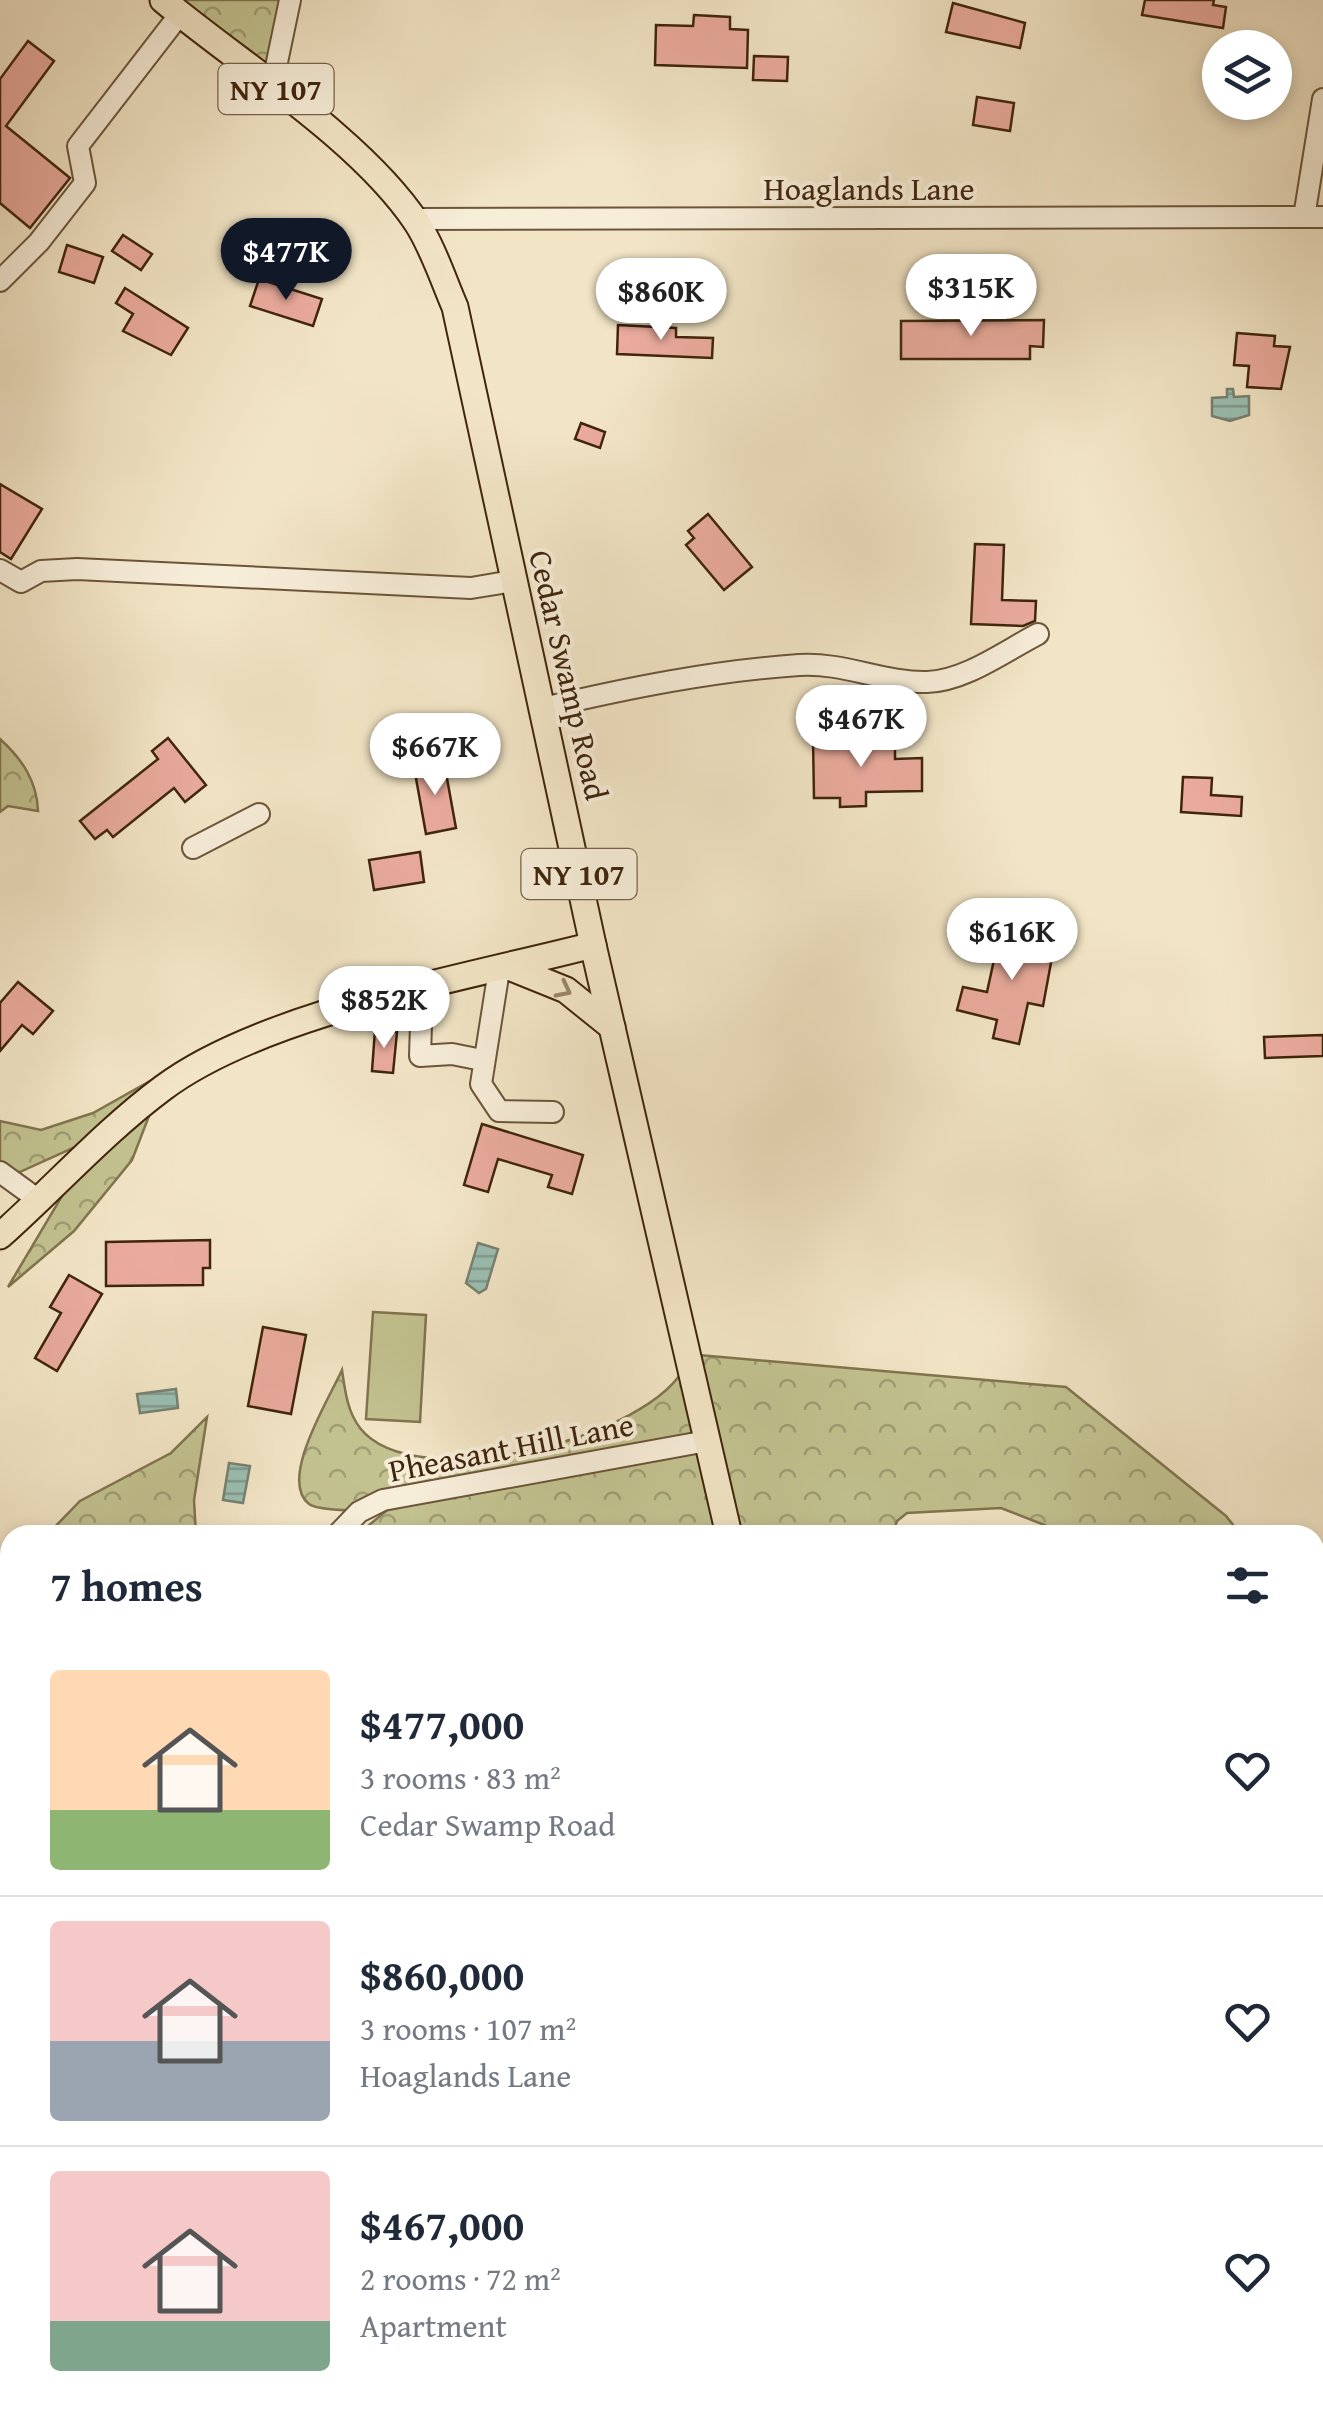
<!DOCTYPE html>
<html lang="en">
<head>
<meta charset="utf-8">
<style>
  body { margin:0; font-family:"Gentium Book Plus",serif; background:#f6f6f7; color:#1f2937; height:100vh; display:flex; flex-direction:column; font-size:38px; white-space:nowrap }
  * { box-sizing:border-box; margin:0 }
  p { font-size:32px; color:#747a83 }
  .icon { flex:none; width:55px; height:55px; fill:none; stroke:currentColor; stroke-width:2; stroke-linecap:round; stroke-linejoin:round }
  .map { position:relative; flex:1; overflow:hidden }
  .details { position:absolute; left:0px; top:1525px; width:1325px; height:892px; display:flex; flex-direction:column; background:#fff; border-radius:30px 30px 0 0; box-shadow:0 5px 15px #0003 }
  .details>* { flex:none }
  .controls { position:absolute; left:1202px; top:30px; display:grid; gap:20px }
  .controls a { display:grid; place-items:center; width:90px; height:90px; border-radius:50%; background:#fff; box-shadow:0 5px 15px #0003; font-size:50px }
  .price { position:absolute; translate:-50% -85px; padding:0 22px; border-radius:35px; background:#fff; color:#222; font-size:32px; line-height:65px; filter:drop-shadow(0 2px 5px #0008) }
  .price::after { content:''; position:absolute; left:50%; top:60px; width:30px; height:22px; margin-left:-15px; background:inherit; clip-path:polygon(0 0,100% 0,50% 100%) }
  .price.selected { background:#111827; color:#fff }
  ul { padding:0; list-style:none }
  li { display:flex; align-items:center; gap:30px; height:250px; padding:0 50px }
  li+li { border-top:2px solid #e0e1e3 }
  li span { display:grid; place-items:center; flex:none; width:280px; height:200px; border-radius:10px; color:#555 }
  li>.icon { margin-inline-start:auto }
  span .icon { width:120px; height:120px; fill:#fffc; stroke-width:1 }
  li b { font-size:42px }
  h2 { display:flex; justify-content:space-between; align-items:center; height:120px; padding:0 50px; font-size:42px }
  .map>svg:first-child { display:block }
  .forest { fill:url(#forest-crowns); stroke:#81744e; stroke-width:2.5 }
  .garden { fill:#c2c290; stroke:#81744e; stroke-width:2.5 }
  .water { fill:url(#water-rules); stroke:#778170; stroke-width:2.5 }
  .building { fill:#eaab9d; stroke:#40250c; stroke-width:2.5 }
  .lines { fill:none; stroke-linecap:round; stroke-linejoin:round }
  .minor-casing { stroke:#6c553a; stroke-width:24 }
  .major-casing { stroke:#40250c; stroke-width:29 }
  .minor { stroke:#f7eeda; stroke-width:20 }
  .major { stroke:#f2e5c6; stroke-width:25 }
  .oneway { stroke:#998569 }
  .labels { text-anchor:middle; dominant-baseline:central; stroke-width:8; stroke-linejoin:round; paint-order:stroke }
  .shield { fill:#f7eeda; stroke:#77614a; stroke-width:2.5 }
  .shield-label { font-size:30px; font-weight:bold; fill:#40250c }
  .street-label { font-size:32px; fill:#40250c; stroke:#f7eeda }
</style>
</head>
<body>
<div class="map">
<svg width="1323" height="2416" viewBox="0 0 1323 2416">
  <defs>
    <pattern id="forest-crowns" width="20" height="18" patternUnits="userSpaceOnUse" patternTransform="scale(2.5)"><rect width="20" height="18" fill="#c2c290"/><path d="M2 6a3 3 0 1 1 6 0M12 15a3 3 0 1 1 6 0" fill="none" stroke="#9f9d74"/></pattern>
    <pattern id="water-rules" width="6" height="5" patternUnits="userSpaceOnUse" patternTransform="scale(2.5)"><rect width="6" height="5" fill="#9bbfb3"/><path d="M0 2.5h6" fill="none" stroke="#809b90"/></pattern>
  </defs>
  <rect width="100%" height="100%" fill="#f2e5c6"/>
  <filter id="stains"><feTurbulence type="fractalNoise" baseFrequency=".002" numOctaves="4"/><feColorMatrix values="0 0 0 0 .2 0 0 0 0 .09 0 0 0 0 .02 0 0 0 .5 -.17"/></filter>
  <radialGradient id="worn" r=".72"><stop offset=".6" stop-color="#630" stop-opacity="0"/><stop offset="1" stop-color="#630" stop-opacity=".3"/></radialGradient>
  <g class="forest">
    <polygon points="163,0 288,0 272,86"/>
    <path d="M0,739C22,759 37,781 38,811L8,806L0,812Z"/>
    <polygon points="166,1072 132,1160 74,1231 8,1287 97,1137 0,1181 0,1121 41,1130 93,1113"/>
    <polygon points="687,1354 1066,1387 1226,1516 1241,1535 1070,1535 1001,1508 907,1513 897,1521 892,1535 729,1535"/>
    <path d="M686,1364L727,1535H357L385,1512C369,1510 319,1512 309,1504C278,1480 329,1399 342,1370C345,1390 347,1411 360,1428C415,1498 654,1438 686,1364Z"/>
    <polygon points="207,1417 194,1500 196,1535 47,1535 80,1501 171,1453"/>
    <polygon points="10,1561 10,1747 0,1752 0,1708 4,1705 0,1700 0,1568"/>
    <polygon points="1315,1631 1323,1641 1323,2416 1295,2416 1287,2408 1315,2408"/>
    <polygon points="0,1995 10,2000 10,2155 0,2137"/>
    <polygon points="10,2217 10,2365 0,2365 0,2241"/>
    <polygon points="93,2408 640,2408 648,2416 102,2416"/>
    <polygon points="910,2408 1130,2408 1128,2416 899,2416"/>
  </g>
  <polygon class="garden" points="373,1312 426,1315 420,1422 366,1419"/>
  <g class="water">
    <polygon points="1227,389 1233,389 1234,397 1249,396 1249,415 1230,421 1212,416 1212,398 1227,397"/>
    <polygon points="478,1243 498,1249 486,1289 479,1293 466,1283"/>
    <polygon points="176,1389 178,1408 140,1413 137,1394"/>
    <polygon points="229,1463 250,1466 243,1503 223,1500"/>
  </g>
  <g class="building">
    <polygon points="1145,0 1214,0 1213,5 1226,7 1223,28 1142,15"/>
    <polygon points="953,3 1025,23 1020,48 946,32"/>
    <polygon points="694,15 730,17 730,29 748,30 747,68 655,65 656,25 693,26"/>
    <polygon points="28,41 54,61 6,126 70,178 30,228 0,203 0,79"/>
    <polygon points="754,56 788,57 787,81 753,80"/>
    <polygon points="977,97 1014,103 1010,131 973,125"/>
    <polygon points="123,235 152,254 141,270 112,251"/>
    <polygon points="67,245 103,257 94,283 59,272"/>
    <polygon points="259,279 322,299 313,326 250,306"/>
    <polygon points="125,288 188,328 171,355 123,331 133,314 116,303"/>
    <polygon points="1044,320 1043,347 1030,346 1030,359 901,359 901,321"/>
    <polygon points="618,325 676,328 676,337 713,338 712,358 617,354"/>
    <polygon points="1237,333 1275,336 1274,346 1290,347 1281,389 1247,387 1249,366 1234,365"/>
    <polygon points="581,423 605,432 600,448 575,439"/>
    <polygon points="0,484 42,509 11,559 0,552"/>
    <polygon points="708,514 752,567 724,590 686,545 694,538 688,531"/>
    <polygon points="975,544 1004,545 1002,600 1036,601 1035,621 1023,626 971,624"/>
    <polygon points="168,738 206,785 185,802 174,788 113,837 107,830 95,839 80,821 158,759 152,751"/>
    <polygon points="813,738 874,738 874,745 895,745 895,759 922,758 922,791 866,792 866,806 840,807 840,798 814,798"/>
    <polygon points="444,762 456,828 426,834 414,767"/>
    <polygon points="1183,777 1212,778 1211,795 1242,797 1241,816 1181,812"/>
    <polygon points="420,852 424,882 374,890 369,860"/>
    <polygon points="1001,928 1055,941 1043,1006 1028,1003 1019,1044 993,1038 997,1020 957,1010 963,987 987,992"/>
    <polygon points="18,982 53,1011 33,1034 22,1025 0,1051 0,1003"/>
    <polygon points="375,1030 397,1032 393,1073 372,1071"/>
    <polygon points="1323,1035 1323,1056 1265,1058 1264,1037"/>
    <polygon points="482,1124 583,1155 572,1194 548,1187 552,1175 498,1159 488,1192 464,1185"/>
    <polygon points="210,1240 210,1268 203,1268 203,1285 106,1286 106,1242"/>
    <polygon points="69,1275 102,1294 57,1371 35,1358 61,1313 50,1307"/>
    <polygon points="263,1327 306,1335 291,1414 248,1406"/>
  </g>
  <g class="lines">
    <defs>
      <g id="minor">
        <polyline points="272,86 290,0"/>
        <polyline points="1304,217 1323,99"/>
        <polyline points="415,219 1323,217"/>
        <polyline points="0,281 39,242 85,183 78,146 180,14"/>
        <polyline points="0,570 21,582 41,571 77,569 471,588 513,581"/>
        <path d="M543,708C628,688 712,671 799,665C843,662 884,683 927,682C965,681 1005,651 1038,634"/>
        <polyline points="193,848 259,814"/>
        <polyline points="499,970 481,1084 499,1111 553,1112"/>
        <polyline points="412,992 421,1024 420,1056 452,1054 482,1060"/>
        <polyline points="0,1172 40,1201"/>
        <polyline points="337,1535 359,1512 383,1500 707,1441"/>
        <polyline points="1323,1653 1323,1654"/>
        <polyline points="0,2276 10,2275"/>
        <polyline points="167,2416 169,2408"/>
      </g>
      <g id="major">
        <path d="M163,0C241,65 361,139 417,223C433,248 443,279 455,307L593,945L729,1535"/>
        <polyline points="509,967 566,990 612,1027"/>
        <path d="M0,1236C54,1188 105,1131 163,1088C263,1013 469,977 593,945"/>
        <polyline points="1315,2231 1323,2238"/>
      </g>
    </defs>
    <use href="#minor" class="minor-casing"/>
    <use href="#major" class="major-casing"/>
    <use href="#minor" class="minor"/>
    <use href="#major" class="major"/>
  </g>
  <defs><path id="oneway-chevron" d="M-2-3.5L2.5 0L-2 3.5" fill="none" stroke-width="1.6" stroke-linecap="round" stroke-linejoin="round" transform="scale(2.5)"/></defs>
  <use class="oneway" href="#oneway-chevron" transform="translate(564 990) rotate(27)"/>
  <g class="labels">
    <g class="shield">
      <rect x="218.5" y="64" width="115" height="50" rx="8"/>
      <rect x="521.5" y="849" width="115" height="50" rx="8"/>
    </g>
    <g class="shield-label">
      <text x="276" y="89">NY 107</text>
      <text x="579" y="874">NY 107</text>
    </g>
    <g class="street-label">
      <text x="869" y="188">Hoaglands Lane</text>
      <text transform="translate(569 675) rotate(77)">Cedar Swamp Road</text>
      <text transform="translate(511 1447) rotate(-11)">Pheasant Hill Lane</text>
    </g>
  </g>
  <rect width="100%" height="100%" filter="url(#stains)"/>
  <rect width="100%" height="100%" fill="url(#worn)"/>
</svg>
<div class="controls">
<a><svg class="icon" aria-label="layers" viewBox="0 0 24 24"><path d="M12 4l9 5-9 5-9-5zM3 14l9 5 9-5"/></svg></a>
</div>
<b class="price selected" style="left:286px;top:303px">$477K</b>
<b class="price" style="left:971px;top:339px">$315K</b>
<b class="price" style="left:661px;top:343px">$860K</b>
<b class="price" style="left:861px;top:770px">$467K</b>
<b class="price" style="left:435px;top:798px">$667K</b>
<b class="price" style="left:1012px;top:983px">$616K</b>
<b class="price" style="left:384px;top:1051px">$852K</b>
<section class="details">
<h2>7 homes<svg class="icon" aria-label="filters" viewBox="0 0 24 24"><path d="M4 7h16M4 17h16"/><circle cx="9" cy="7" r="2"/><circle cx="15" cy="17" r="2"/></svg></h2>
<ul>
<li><span style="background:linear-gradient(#ffd9b3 70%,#8fb573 0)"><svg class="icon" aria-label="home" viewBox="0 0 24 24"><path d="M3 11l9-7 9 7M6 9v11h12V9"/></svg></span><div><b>$477,000</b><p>3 rooms · 83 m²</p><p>Cedar Swamp Road</p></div><svg class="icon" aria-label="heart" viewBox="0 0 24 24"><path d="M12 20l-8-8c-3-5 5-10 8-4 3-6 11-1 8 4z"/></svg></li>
<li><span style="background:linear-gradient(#f6c9c9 60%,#9aa5b1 0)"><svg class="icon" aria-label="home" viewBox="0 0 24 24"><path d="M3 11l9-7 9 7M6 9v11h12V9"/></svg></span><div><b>$860,000</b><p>3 rooms · 107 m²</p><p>Hoaglands Lane</p></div><svg class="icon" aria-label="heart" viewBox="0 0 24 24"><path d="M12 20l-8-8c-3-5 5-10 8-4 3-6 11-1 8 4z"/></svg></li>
<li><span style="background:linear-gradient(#f6c9c9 75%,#7fa58c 0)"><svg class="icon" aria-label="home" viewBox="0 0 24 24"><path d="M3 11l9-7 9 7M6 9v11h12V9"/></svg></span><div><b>$467,000</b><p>2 rooms · 72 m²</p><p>Apartment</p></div><svg class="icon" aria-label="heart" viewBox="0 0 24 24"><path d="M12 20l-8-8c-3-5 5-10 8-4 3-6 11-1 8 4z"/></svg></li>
</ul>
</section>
</div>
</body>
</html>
